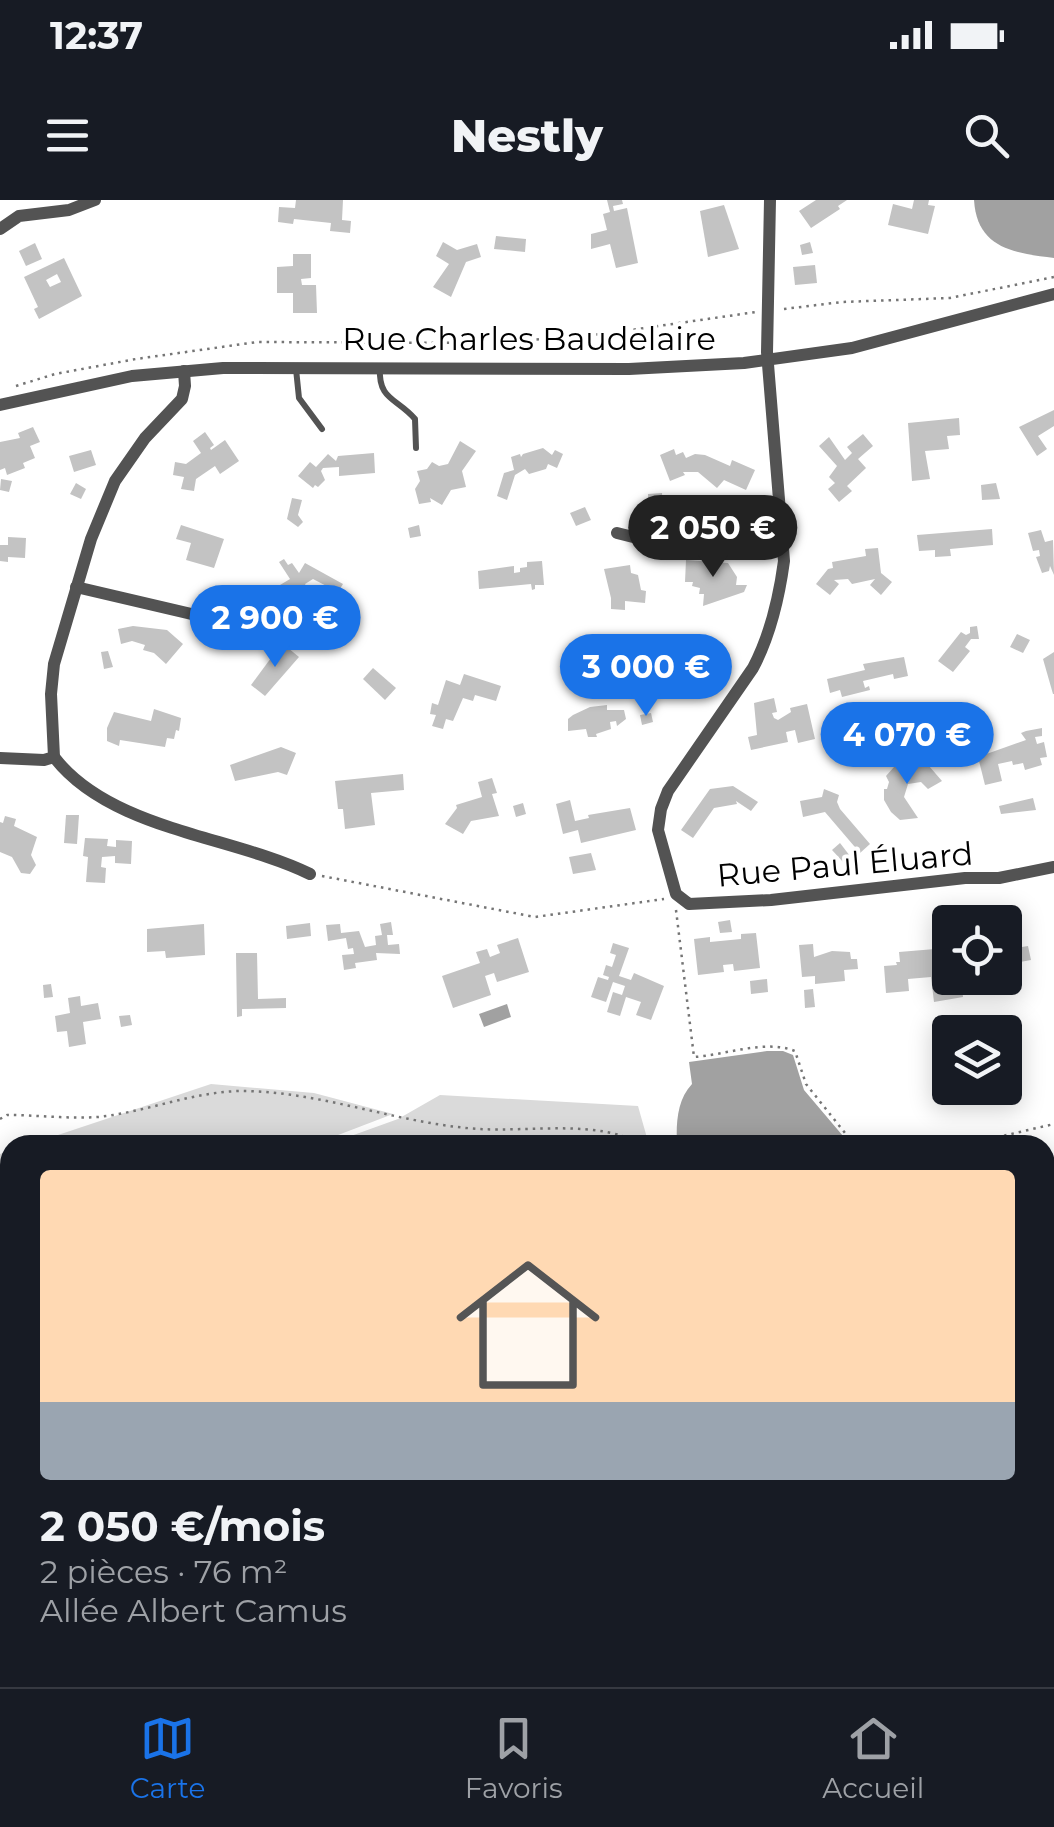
<!DOCTYPE html>
<html lang="fr">
<head>
<meta charset="utf-8">
<style>
  body { margin:0; font-family:Montserrat,sans-serif; background:#20242c; color:#f1f3f6; height:100vh; display:flex; flex-direction:column; font-size:38px; white-space:nowrap }
  * { box-sizing:border-box; margin:0 }
  p { font-size:32px; color:#9ea1a6 }
  .icon { flex:none; width:55px; height:55px; fill:none; stroke:currentColor; stroke-width:2; stroke-linecap:round; stroke-linejoin:round }
  .map { position:relative; flex:1; overflow:hidden }
  .side { position:absolute; left:0px; top:935px; width:1055px; height:552px; display:flex; flex-direction:column; background:#171b24; border-radius:30px 30px 0 0; box-shadow:0 5px 25px #0003 }
  .side>* { flex:none }
  .fabs { position:absolute; left:932px; top:705px; display:grid; gap:20px }
  .fabs a { display:grid; place-items:center; width:90px; height:90px; border-radius:10px; background:#171b24; box-shadow:0 5px 25px #0003; font-size:50px }
  .price { position:absolute; translate:-50% -85px; padding:0 22px; border-radius:35px; background:#1a73e8; color:#fff; font-size:32px; line-height:65px; filter:drop-shadow(0 2px 5px #0008) }
  .price::after { content:''; position:absolute; left:50%; top:60px; width:30px; height:22px; margin-left:-15px; background:inherit; clip-path:polygon(0 0,100% 0,50% 100%) }
  .price.current { background:#222; color:#fff }
  ul { padding:0; list-style:none }
  li { display:grid; align-content:center; gap:20px; height:530px; padding:0 40px }
  li+li { border-top:2px solid #363941 }
  li span { display:grid; place-items:center; height:310px; border-radius:10px; color:#555 }
  li>.icon { margin-inline-start:auto }
  span .icon { width:180px; height:180px; fill:#fffc; stroke-width:1 }
  li b { font-size:42px }
  .status { display:flex; justify-content:space-between; align-items:center; height:70px; padding:0 50px; background:#171b24; direction:ltr }
  .status svg { height:28px; fill:currentColor }
  header { display:flex; justify-content:space-between; align-items:center; height:130px; padding:0 40px; background:#171b24; font-size:45px; font-weight:800 }
  .menu { display:flex; justify-content:space-around; align-items:center; height:140px; border-top:2px solid #363941; background:#171b24; font-size:28px; color:#9ea1a6 }
  .menu a { display:grid; justify-items:center; gap:5px }
  .menu .current { color:#1a73e8 }
  .map>svg:first-child { display:block }
  .green { fill:#dadada }
  .water { fill:#a1a1a1 }
  .building { fill:#c3c3c3; fill-rule:evenodd }
  .lines { fill:none; stroke-linecap:round; stroke-linejoin:round }
  .path { stroke:#757575; stroke-width:2.5; stroke-dasharray:2.5 5; stroke-linecap:butt }
  .lane { stroke:#535353; stroke-width:6 }
  .street { stroke:#535353; stroke-width:12 }
  .labels { text-anchor:middle; dominant-baseline:central; stroke-width:8; stroke-linejoin:round; paint-order:stroke }
  .street-label { font-size:32px; fill:#000; stroke:#fff }
</style>
</head>
<body>
<div class="status"><b>12:37</b><svg viewBox="0 0 49 12"><path d="M0 12V9h3v3zM5 12V6h3v6zM10 12V3h3v9zM15 12V0h3v12zM26 1h20v11H26zM47 4h2v5h-2z"/></svg></div>
<header><svg class="icon" aria-label="menu" viewBox="0 0 24 24"><path d="M4 6h16M4 12h16M4 18h16"/></svg>Nestly<svg class="icon" aria-label="search" viewBox="0 0 24 24"><circle cx="10" cy="10" r="6"/><path d="M15 15l6 6"/></svg></header>
<div class="map">
<svg width="1054" height="1487" viewBox="0 0 1054 1487">
  <rect width="100%" height="100%" fill="#fff"/>
  <g class="green">
    <polygon points="211,884 314,893 393,914 312,945 28,945"/>
    <polygon points="440,895 638,906 649,945 326,945 398,919"/>
    <polygon points="10,951 10,1478 1045,1478 1045,1034 1054,1053 1054,1487 0,1487 0,954"/>
  </g>
  <g class="water">
    <path d="M974,0H1054V58C1013,53 977,48 974,0Z"/>
    <polygon points="507,804 511,817 484,827 479,814"/>
    <path d="M767,851H783L793,855L804,890L843,936V942L835,945H677C676,923 677,900 692,884L689,862Z"/>
  </g>
  <g class="building">
    <polygon points="296,0 343,0 342,20 351,21 350,33 330,31 331,23 294,19 293,24 278,22 279,7 295,8"/>
    <polygon points="607,0 622,0 623,4 613,6 614,11 627,8 638,63 616,68 610,44 591,49 591,34 607,30 603,14 610,12"/>
    <polygon points="816,0 847,0 838,6 840,9 811,28 799,11"/>
    <polygon points="914,0 929,0 928,5 935,6 928,34 888,25 893,4 912,9"/>
    <polygon points="724,5 739,49 708,57 700,11"/>
    <polygon points="496,36 526,39 525,52 494,49"/>
    <polygon points="443,42 457,50 477,44 481,57 466,62 451,97 433,87 449,64 436,56"/>
    <polygon points="810,42 813,53 802,55 800,45"/>
    <polygon points="35,43 42,59 26,66 19,51"/>
    <polygon points="293,54 311,54 311,78 301,79 302,85 316,85 317,113 293,113 293,93 277,93 277,67 293,66"/>
    <path d="M64,58L82,96L39,119L34,109L38,107L24,77ZM57,74L61,82L50,87L46,80Z"/>
    <polygon points="815,65 817,83 795,85 793,67"/>
    <polygon points="1054,210 1054,226 1038,236 1047,249 1037,256 1019,227"/>
    <polygon points="959,218 960,235 947,236 949,249 925,251 930,279 912,281 908,223"/>
    <polygon points="33,227 40,242 30,246 35,258 23,263 25,268 7,275 5,268 0,270 0,242 20,238 18,233"/>
    <polygon points="205,232 214,245 210,248 211,250 225,240 239,261 220,274 215,266 196,279 194,291 181,289 184,277 173,275 175,262 186,264 201,253 193,241"/>
    <polygon points="863,234 873,246 858,259 866,268 847,286 852,291 839,302 828,289 835,283 829,277 837,266 819,246 829,237 845,260 852,253 847,247"/>
    <polygon points="460,241 476,251 462,271 466,287 451,290 442,305 430,298 431,302 419,304 415,289 420,281 417,271 427,269 432,262 439,266 448,264"/>
    <polygon points="543,248 552,255 555,250 563,254 557,268 548,264 546,269 529,274 525,269 515,275 507,300 497,296 504,273 514,270 511,257 520,254 521,257 523,254"/>
    <polygon points="674,249 676,255 683,252 686,258 695,254 705,255 730,266 732,260 755,270 746,290 724,280 717,288 698,272 683,272 685,275 670,281 660,255"/>
    <polygon points="91,250 96,265 74,272 69,256"/>
    <polygon points="374,253 375,273 339,276 339,267 323,268 321,271 325,280 318,287 315,285 313,288 298,276 310,262 316,267 328,254 336,261 338,256"/>
    <polygon points="1,279 12,281 9,292 0,290"/>
    <polygon points="76,283 86,289 81,299 70,294"/>
    <polygon points="996,283 1000,299 982,300 981,285"/>
    <polygon points="662,293 663,307 649,309 648,294"/>
    <polygon points="292,298 302,300 298,315 303,322 298,327 287,319"/>
    <polygon points="585,307 591,320 576,326 570,313"/>
    <polygon points="181,325 224,339 214,368 186,360 191,343 176,339"/>
    <polygon points="419,325 421,336 410,338 408,328"/>
    <polygon points="992,329 993,345 950,349 951,356 935,357 935,350 919,351 917,335"/>
    <polygon points="1041,330 1045,342 1053,340 1054,375 1050,366 1049,371 1042,373 1036,357 1040,356 1039,350 1033,351 1028,333"/>
    <polygon points="8,337 26,338 25,358 8,357 8,362 0,361 0,345 8,345"/>
    <polygon points="878,348 881,373 892,382 881,395 870,385 875,379 852,384 848,379 834,380 839,384 830,395 816,384 828,369 833,368 832,362 866,356 865,349"/>
    <polygon points="284,359 288,365 292,363 299,373 305,363 343,384 338,392 313,379 305,384 310,393 302,398 296,390 276,402 270,391 290,379 279,362"/>
    <polygon points="686,360 728,363 737,377 736,385 747,385 744,392 703,406 704,394 699,394 700,388 692,386 693,382 685,382"/>
    <polygon points="542,361 544,385 535,385 535,389 532,390 531,384 479,389 478,371 514,366 514,373 520,372 520,368 527,367 527,362"/>
    <polygon points="630,365 631,373 638,375 641,390 646,391 645,403 625,401 625,410 611,409 611,398 604,369"/>
    <polygon points="133,426 167,430 183,444 166,464 154,453 143,450 145,445 132,441 121,444 118,429"/>
    <polygon points="977,426 979,439 971,439 965,447 970,451 953,472 938,461 961,432 966,435 970,433 970,427"/>
    <polygon points="1017,434 1030,440 1023,453 1010,447"/>
    <polygon points="282,443 299,457 265,496 251,485"/>
    <polygon points="108,451 113,467 104,469 101,452"/>
    <polygon points="1054,452 1054,494 1053,494 1043,459"/>
    <polygon points="904,457 908,476 894,479 893,474 863,481 865,488 869,486 870,490 842,497 840,490 830,493 827,479 865,470 863,464"/>
    <polygon points="373,468 396,488 385,500 363,479"/>
    <polygon points="464,474 501,486 496,501 475,495 473,501 463,498 453,521 446,519 443,529 432,526 436,515 430,514 432,503 438,505 446,480 460,485"/>
    <polygon points="774,498 777,512 772,513 774,518 778,520 791,512 790,508 807,504 815,539 798,543 795,530 786,532 788,542 751,550 748,537 757,535 754,503"/>
    <polygon points="607,505 607,510 624,510 626,519 617,526 616,521 610,522 611,529 596,534 597,537 588,537 586,529 568,531 568,519 573,515 590,507"/>
    <polygon points="154,509 181,518 179,531 176,530 174,539 167,538 165,547 120,540 119,546 107,541 107,528 114,512 151,521"/>
    <polygon points="651,513 653,522 642,525 640,515"/>
    <polygon points="1042,528 1042,536 1035,537 1037,544 1044,542 1047,557 1040,558 1042,565 1025,570 1023,563 1013,565 1012,561 998,564 1002,581 985,585 978,557 1026,540 1021,533 1026,531"/>
    <polygon points="281,547 296,553 287,575 278,572 235,581 230,565"/>
    <polygon points="913,563 929,566 942,581 928,589 921,582 908,584 904,597 918,618 900,620 891,612 884,600 884,589 887,589 889,582 886,576 894,567"/>
    <polygon points="403,574 404,590 371,593 375,625 345,629 343,609 338,609 335,581"/>
    <polygon points="492,578 497,593 492,594 499,616 471,621 463,634 445,624 457,608 456,605 482,597 478,582"/>
    <polygon points="733,586 758,602 751,611 736,601 737,604 714,608 693,638 681,630 710,589"/>
    <polygon points="824,589 839,595 837,602 840,609 870,644 860,653 825,612 803,617 800,601 822,597"/>
    <polygon points="1033,598 1036,610 1001,614 999,606"/>
    <polygon points="570,600 575,621 589,618 588,615 630,608 636,630 581,643 578,630 563,634 556,604"/>
    <polygon points="523,603 526,614 516,617 513,606"/>
    <polygon points="66,615 79,615 77,644 64,643"/>
    <polygon points="5,616 16,619 14,626 37,637 31,655 36,665 30,674 21,673 12,657 0,652 0,622 3,623"/>
    <polygon points="85,638 108,639 107,646 116,647 116,640 132,641 131,664 115,663 115,656 102,657 101,667 106,668 105,683 86,682 88,657 83,656"/>
    <polygon points="840,643 850,656 843,662 832,650"/>
    <polygon points="591,653 596,670 573,674 569,657"/>
    <polygon points="730,720 732,732 720,733 718,722"/>
    <polygon points="391,722 393,735 387,735 388,745 399,744 400,754 376,753 377,760 355,763 356,768 344,770 342,755 354,754 353,748 348,749 346,738 328,741 326,725 340,724 341,733 359,731 365,747 376,745 375,736 382,735 380,724"/>
    <polygon points="310,723 311,736 287,739 286,726"/>
    <polygon points="204,724 205,755 166,758 165,751 147,752 147,729"/>
    <polygon points="1019,732 1022,747 1028,746 1031,760 1020,762 1017,748 1005,750 1005,735"/>
    <polygon points="756,733 760,768 734,771 733,764 723,765 724,772 698,775 694,739 710,737 710,742 741,739 741,734"/>
    <polygon points="518,738 529,772 497,782 494,773 485,776 491,795 453,808 442,776 480,763 476,752 487,749 490,757 500,753 497,745"/>
    <polygon points="613,743 629,748 619,776 631,780 634,773 664,786 651,820 636,815 641,802 626,797 620,816 607,812 613,792 622,795 625,786 613,782 606,802 591,797 598,777 608,780 609,777 603,775 606,765 612,767 616,755 610,753"/>
    <polygon points="813,744 814,757 832,751 850,752 851,759 857,759 858,769 844,770 845,781 815,784 815,776 802,777 799,745"/>
    <polygon points="935,749 935,758 939,757 940,761 950,760 950,778 961,778 963,797 934,802 931,777 908,779 909,791 886,793 884,766 897,765 896,762 900,762 899,752"/>
    <polygon points="236,753 257,753 258,799 286,798 286,808 242,809 242,816 237,817"/>
    <polygon points="981,778 992,778 995,789 984,792"/>
    <polygon points="767,779 768,792 751,794 750,781"/>
    <polygon points="51,784 53,797 44,798 43,785"/>
    <polygon points="813,789 815,807 805,808 804,790"/>
    <polygon points="80,796 81,806 98,803 101,819 83,822 86,844 69,847 67,831 57,832 55,816 70,813 68,798"/>
    <polygon points="130,815 132,825 121,827 119,816"/>
  </g>
  <g class="lines">
    <g class="path">
      <polyline points="784,109 842,102 950,98 1054,77"/>
      <polyline points="16,186 55,174 136,159 257,142 493,143 603,134 756,112"/>
      <polyline points="322,676 535,717 664,699"/>
      <path d="M676,710L694,857C726,855 765,839 795,851L806,884L853,943"/>
      <path d="M0,919L7,915C36,915 68,919 98,917C148,912 196,890 247,891C326,893 400,924 479,929C529,932 600,919 643,945"/>
      <polyline points="848,945 864,939 967,940 994,938 1054,924"/>
    </g>
    <g class="lane">
      <path d="M380,168C378,200 397,198 415,219L416,248"/>
      <polyline points="296,169 299,198 322,229"/>
    </g>
    <g class="street">
      <path d="M770,0L767,152L784,361C779,398 771,434 753,468L668,591L661,609L658,630L676,694L689,704L771,700L965,678H999L1054,667"/>
      <polyline points="0,29 19,16 69,10 95,0"/>
      <polyline points="0,205 132,176 223,168 629,169 744,163 852,148 1054,94"/>
      <polyline points="617,333 645,340 782,332"/>
      <polyline points="76,387 230,423"/>
      <path d="M54,557C110,630 233,636 310,674"/>
      <polyline points="0,558 44,560 54,557 51,494 54,464 91,339 115,281 145,238 182,199 185,186 184,171"/>
    </g>
  </g>
  <g class="labels">
    <g class="street-label">
      <text x="529" y="138">Rue Charles Baudelaire</text>
      <text transform="translate(845 664) rotate(-5)">Rue Paul Éluard</text>
    </g>
  </g>
</svg>
<div class="fabs">
<a><svg class="icon" aria-label="locate" viewBox="0 0 24 24"><circle cx="12" cy="12" r="6"/><path d="M12 2v4M12 18v4M2 12h4M18 12h4"/></svg></a>
<a><svg class="icon" aria-label="layers" viewBox="0 0 24 24"><path d="M12 4l9 5-9 5-9-5zM3 14l9 5 9-5"/></svg></a>
</div>
<b class="price current" style="left:713px;top:380px">2 050 €</b>
<b class="price" style="left:275px;top:470px">2 900 €</b>
<b class="price" style="left:646px;top:519px">3 000 €</b>
<b class="price" style="left:907px;top:587px">4 070 €</b>
<section class="side">
<ul>
<li><span style="background:linear-gradient(#ffd9b3 75%,#9aa5b1 0)"><svg class="icon" aria-label="home" viewBox="0 0 24 24"><path d="M3 11l9-7 9 7M6 9v11h12V9"/></svg></span><div><b>2 050 €/mois</b><p>2 pièces · 76 m²</p><p>Allée Albert Camus</p></div></li>
</ul>
</section>
</div>
<nav class="menu">
<a class="current"><svg class="icon" aria-label="map" viewBox="0 0 24 24"><path d="M3 6l6-2 6 2 6-2v14l-6 2-6-2-6 2zM9 4v14M15 6v14"/></svg>Carte</a>
<a><svg class="icon" aria-label="saved" viewBox="0 0 24 24"><path d="M7 4h10v16l-5-4-5 4z"/></svg>Favoris</a>
<a><svg class="icon" aria-label="home" viewBox="0 0 24 24"><path d="M3 11l9-7 9 7M6 9v11h12V9"/></svg>Accueil</a>
</nav>
</body>
</html>
